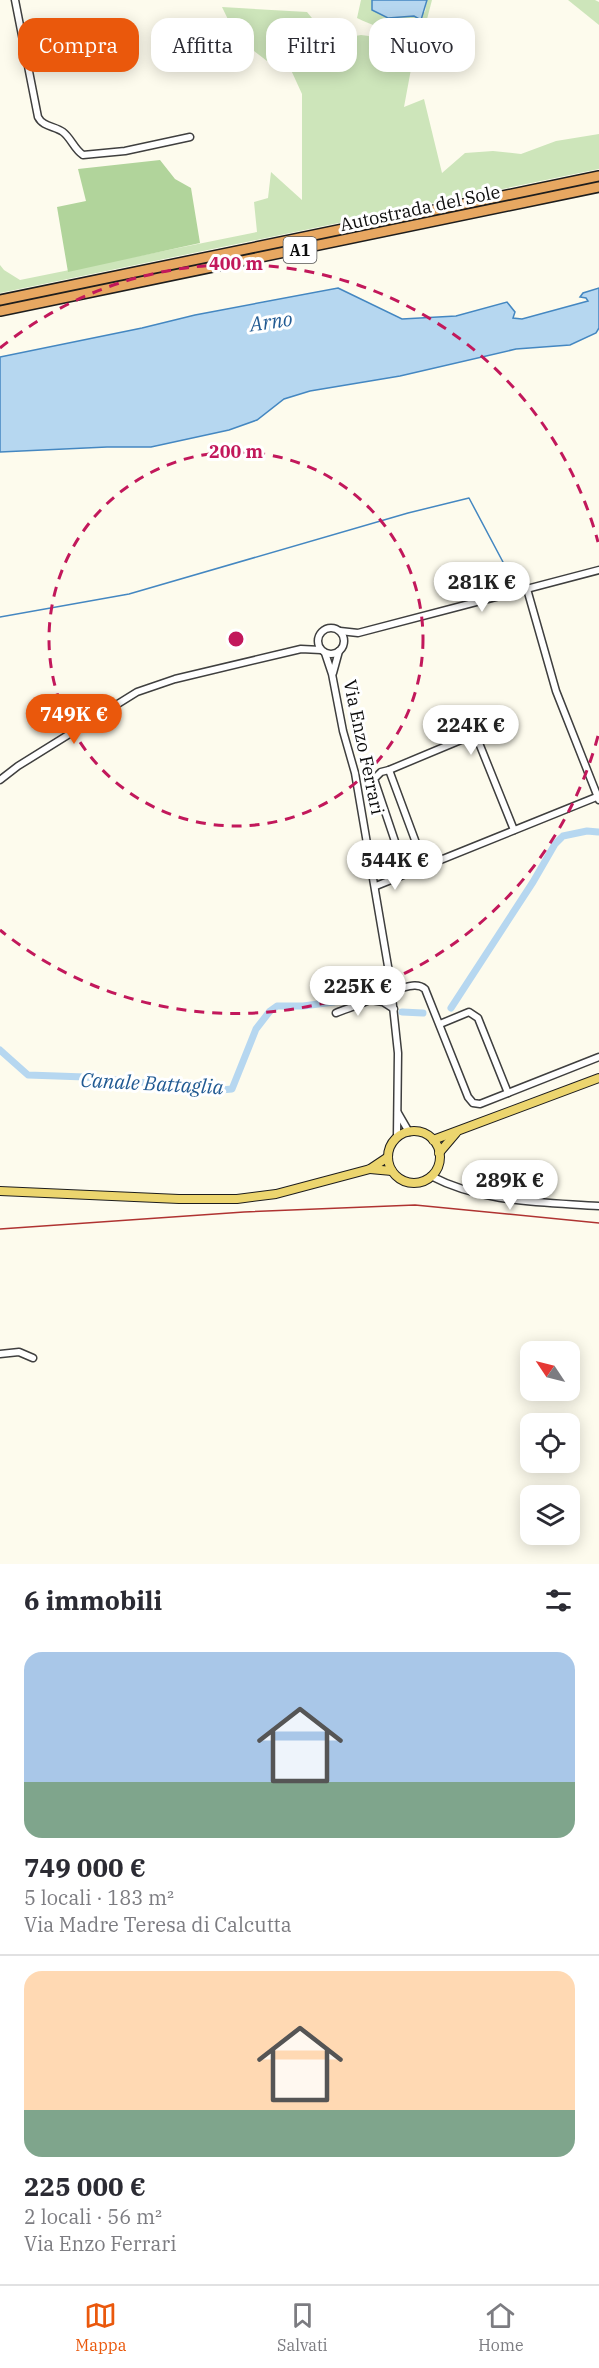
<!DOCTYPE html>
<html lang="it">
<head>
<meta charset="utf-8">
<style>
  body { margin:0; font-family:"IBM Plex Serif",serif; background:#f2f2f3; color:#2b2b33; height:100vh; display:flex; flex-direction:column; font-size:22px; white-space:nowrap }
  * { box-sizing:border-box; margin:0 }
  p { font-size:20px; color:#7c7c81 }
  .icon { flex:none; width:33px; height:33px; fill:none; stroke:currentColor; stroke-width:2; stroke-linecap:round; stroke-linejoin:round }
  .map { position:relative; height:1564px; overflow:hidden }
  .panel { display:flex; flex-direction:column; background:#fff; flex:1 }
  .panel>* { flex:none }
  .banner { position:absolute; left:18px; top:18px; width:564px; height:54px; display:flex; gap:12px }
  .needle { width:39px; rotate:305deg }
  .controls { position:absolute; left:520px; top:1341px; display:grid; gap:12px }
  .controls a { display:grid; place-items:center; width:60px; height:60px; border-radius:12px; background:#fff; box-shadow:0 3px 15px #0003; font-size:30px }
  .price { position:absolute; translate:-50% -51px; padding:0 14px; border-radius:21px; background:#fff; color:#222; font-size:20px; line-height:39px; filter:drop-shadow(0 2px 3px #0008) }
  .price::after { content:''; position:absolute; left:50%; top:36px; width:18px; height:14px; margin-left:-9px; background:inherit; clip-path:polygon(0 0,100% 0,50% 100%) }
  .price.selected { background:#ea580c; color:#fff }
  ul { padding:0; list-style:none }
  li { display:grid; align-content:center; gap:12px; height:318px; padding:0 24px }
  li+li { border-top:2px solid #e1e1e2 }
  li span { display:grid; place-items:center; height:186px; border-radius:18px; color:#555 }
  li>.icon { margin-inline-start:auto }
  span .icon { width:108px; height:108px; fill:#fffc; stroke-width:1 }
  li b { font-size:26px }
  h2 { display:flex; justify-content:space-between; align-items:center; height:72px; padding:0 24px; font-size:26px }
  .pill { padding:0 21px; border-radius:18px; background:#fff; box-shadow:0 3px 15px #0003; font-size:21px; line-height:54px }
  .pill.selected { background:#ea580c; color:#fff }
  .dock { display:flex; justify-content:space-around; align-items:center; height:84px; border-top:2px solid #e1e1e2; background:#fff; font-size:16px; color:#7c7c81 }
  .dock a { display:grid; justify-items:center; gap:3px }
  .dock .selected { color:#ea580c }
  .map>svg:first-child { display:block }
  .green { fill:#cde5ba }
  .forest { fill:#b1d49b }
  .water { fill:#b6d7f0; stroke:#4487c1; stroke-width:1.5 }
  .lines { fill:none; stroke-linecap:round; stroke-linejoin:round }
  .stream { stroke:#4487c1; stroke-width:1.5 }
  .canal { stroke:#b6d7f0; stroke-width:7 }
  .minor-casing { stroke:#3f3f3f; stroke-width:9 }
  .major-casing { stroke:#1d1d1d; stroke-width:10 }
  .highway-casing { stroke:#1d1d1d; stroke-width:12 }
  .minor { stroke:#fff; stroke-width:6 }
  .major { stroke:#ecd56e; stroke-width:8 }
  .highway { stroke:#e7a761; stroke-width:9 }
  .rail { stroke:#af3331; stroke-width:1.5 }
  .ring { fill:none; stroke:#c2185b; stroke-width:3; stroke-dasharray:10 8 }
  .labels { text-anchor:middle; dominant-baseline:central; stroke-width:6; stroke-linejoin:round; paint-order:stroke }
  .shield { fill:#fff; stroke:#555; stroke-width:1.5 }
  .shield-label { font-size:16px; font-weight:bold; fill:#0c0c0c }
  .street-label { font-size:18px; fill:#0c0c0c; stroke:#fff }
  .water-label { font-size:20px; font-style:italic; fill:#215a92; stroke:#fff }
  .centre { fill:#c2185b; stroke:#fff; stroke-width:3 }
  .ring-label { font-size:18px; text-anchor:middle; font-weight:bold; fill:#c2185b; stroke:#fff; stroke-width:6; stroke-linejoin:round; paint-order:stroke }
</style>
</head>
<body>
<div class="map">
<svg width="599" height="1564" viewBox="0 0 599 1564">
  <rect width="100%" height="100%" fill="#fdfbed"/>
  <g class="green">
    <path d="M361,0H372V10C390,19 406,19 425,12L427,0H432L426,23L421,31C401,37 376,27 357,18Z"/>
    <polygon points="568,0 595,0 599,2 599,25"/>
    <polygon points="222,7 307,12 330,40 361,35 416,42 404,107 424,99 442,173 465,153 493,151 521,154 556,141 599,134 599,169 0,293 0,265 4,270 20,280 257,232 254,202 268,198 271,172 302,200 302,94 280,46 267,61 237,38"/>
  </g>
  <polygon class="forest" points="160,160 175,179 191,188 200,243 68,272 57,207 86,201 78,169"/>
  <g class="water">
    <polygon points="372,0 427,0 421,20 414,16 388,18 372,10"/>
    <polygon points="338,288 402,319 456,316 507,302 515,312 513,318 522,319 588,301 586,298 580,297 583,293 599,288 599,328 596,333 570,345 516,349 400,376 310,391 284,399 257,420 229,430 151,447 107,447 0,452 0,357 142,328 195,315"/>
  </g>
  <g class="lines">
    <polyline class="stream" points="0,617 129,594 408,513 469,498 512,579"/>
    <g class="canal">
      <polyline points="451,1008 533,882 555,844 563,836 587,831 598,832"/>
      <polyline points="402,1012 423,1013"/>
      <polyline points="0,1050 28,1075 85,1077 221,1090 232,1089 256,1029 270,1011 277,1006 303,1006 334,1002"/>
    </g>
    <defs>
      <g id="minor">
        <path d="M15,0L38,117C43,127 55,126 63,132C71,138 74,149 83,155L125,151L190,137"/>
        <polyline points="527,589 556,691 599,800"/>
        <circle cx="331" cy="641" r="13"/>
        <polyline points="340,631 358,633 599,570"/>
        <polyline points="325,653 332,674 343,731 355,773 390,978 398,1053 397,1137"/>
        <polyline points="333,673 339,651"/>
        <polyline points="389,770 425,867"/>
        <polyline points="0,780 18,766 137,692 175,679 301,649 321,650"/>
        <polyline points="406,874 374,779 381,772 389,770 468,737 473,737 479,743 514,830"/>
        <polyline points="376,886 599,796"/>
        <path d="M392,990C403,989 416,981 425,989L468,1097L473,1103L480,1104L599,1057"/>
        <polyline points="371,1000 383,1002 394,1009"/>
        <path d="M336,1013C356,1005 379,1000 391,982"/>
        <polyline points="440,1024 469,1012 478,1018 508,1093"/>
        <polyline points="398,1113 409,1132"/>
        <path d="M431,1176C482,1203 542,1202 599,1206"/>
        <polyline points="0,1354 19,1352 33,1358"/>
      </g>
      <g id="major">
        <circle cx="414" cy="1157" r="26"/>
        <polyline points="433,1140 599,1078"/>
        <polyline points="439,1153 456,1133"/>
        <polyline points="370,1169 392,1171"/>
        <polyline points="0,1191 179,1199 237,1199 276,1194 370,1169 388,1157"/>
      </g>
      <g id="highway">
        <polyline points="0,300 599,176"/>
        <polyline points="0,311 599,187"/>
      </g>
    </defs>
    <use href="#minor" class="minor-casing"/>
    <use href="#major" class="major-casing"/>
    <use href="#highway" class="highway-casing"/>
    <use href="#minor" class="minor"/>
    <use href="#major" class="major"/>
    <use href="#highway" class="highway"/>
    <polyline class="rail" points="0,1229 244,1212 415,1205 599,1223"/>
  </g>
  <g class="ring">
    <circle cx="236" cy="639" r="187"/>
    <path d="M598 736A375 375 0 0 1 0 930M0 348A375 375 0 0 1 598 542"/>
  </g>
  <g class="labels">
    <rect class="shield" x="283.5" y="237" width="33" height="26" rx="4.5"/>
    <g class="shield-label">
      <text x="300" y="250">A1</text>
    </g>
    <g class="street-label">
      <text transform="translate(420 208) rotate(-12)">Autostrada del Sole</text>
      <text transform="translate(364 747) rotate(78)">Via Enzo Ferrari</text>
    </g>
    <g class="water-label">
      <text transform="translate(271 321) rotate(-8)">Arno</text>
      <text transform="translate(152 1083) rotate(3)">Canale Battaglia</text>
    </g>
  </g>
  <circle cx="236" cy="639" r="9" class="centre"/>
  <g class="ring-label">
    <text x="236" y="270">400 m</text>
    <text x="236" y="458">200 m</text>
  </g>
</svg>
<div class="controls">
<a><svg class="needle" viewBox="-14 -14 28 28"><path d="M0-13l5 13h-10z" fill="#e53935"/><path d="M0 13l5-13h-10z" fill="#7c7c81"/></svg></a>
<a><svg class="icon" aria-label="locate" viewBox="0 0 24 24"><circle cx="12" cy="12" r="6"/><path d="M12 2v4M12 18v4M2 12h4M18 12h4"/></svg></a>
<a><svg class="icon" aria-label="layers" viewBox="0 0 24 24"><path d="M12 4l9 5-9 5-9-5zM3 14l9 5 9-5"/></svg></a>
</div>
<b class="price" style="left:482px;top:613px">281K €</b>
<b class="price selected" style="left:74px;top:745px">749K €</b>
<b class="price" style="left:471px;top:756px">224K €</b>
<b class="price" style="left:395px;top:891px">544K €</b>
<b class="price" style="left:358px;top:1017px">225K €</b>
<b class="price" style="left:510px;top:1211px">289K €</b>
<div class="banner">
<a class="pill selected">Compra</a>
<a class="pill">Affitta</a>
<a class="pill">Filtri</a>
<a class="pill">Nuovo</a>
</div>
</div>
<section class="panel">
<h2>6 immobili<svg class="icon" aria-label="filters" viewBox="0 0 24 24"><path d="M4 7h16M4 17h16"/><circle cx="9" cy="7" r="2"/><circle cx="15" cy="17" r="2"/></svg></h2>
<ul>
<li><span style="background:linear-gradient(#a9c7e8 70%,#7fa58c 0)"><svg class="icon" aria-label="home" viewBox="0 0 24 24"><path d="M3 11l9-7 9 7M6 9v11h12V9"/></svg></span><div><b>749 000 €</b><p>5 locali · 183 m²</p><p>Via Madre Teresa di Calcutta</p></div></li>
<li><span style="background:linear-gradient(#ffd9b3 75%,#7fa58c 0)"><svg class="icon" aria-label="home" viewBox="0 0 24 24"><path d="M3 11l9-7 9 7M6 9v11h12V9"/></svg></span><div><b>225 000 €</b><p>2 locali · 56 m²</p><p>Via Enzo Ferrari</p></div></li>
</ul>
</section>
<nav class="dock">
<a class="selected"><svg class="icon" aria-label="map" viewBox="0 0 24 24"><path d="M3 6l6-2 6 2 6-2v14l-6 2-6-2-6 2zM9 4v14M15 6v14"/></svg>Mappa</a>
<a><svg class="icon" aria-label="saved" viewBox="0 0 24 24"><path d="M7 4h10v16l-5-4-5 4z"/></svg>Salvati</a>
<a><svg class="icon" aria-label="home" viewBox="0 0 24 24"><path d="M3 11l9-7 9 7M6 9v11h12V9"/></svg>Home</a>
</nav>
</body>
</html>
